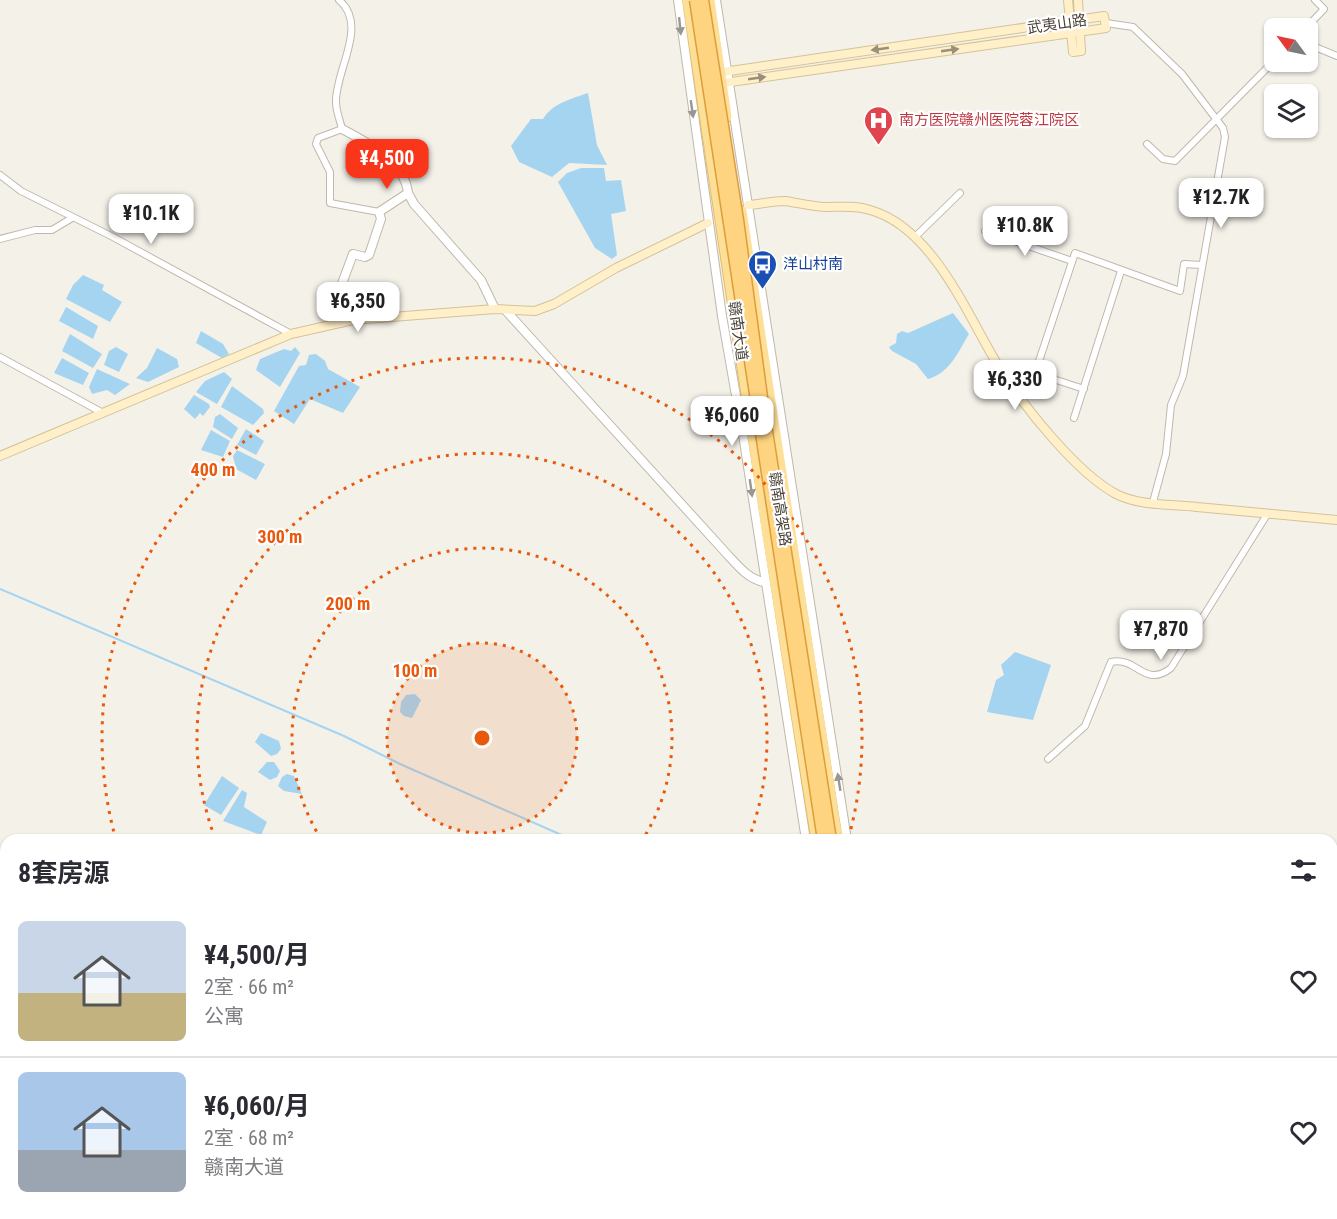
<!DOCTYPE html>
<html lang="zh">
<head>
<meta charset="utf-8">
<style>
  body { margin:0; font-family:"Roboto Condensed","Noto Sans SC",sans-serif; background:#f7f7f7; color:#2b2b33; height:100vh; display:flex; flex-direction:column; font-size:22px; white-space:nowrap }
  * { box-sizing:border-box; margin:0 }
  p { font-size:20px; color:#7c7c81 }
  .icon { flex:none; width:33px; height:33px; fill:none; stroke:currentColor; stroke-width:2; stroke-linecap:round; stroke-linejoin:round }
  .map { position:relative; flex:1; overflow:hidden }
  .panel { position:absolute; left:0px; top:834px; width:1338px; height:386px; display:flex; flex-direction:column; background:#fff; border-radius:18px 18px 0 0; box-shadow:0 2px 4px #0004 }
  .panel>* { flex:none }
  .needle { width:39px; rotate:303deg }
  .buttons { position:absolute; left:1264px; top:18px; display:grid; gap:12px }
  .buttons a { display:grid; place-items:center; width:54px; height:54px; border-radius:9px; background:#fff; box-shadow:0 2px 4px #0004; font-size:30px }
  .price { position:absolute; translate:-50% -51px; padding:0 14px; border-radius:12px; background:#fff; color:#222; font-size:20px; line-height:39px; filter:drop-shadow(0 2px 3px #0008) }
  .price::after { content:''; position:absolute; left:50%; top:36px; width:18px; height:14px; margin-left:-9px; background:inherit; clip-path:polygon(0 0,100% 0,50% 100%) }
  .price.current { background:#fa361a; color:#fff }
  ul { padding:0; list-style:none }
  li { display:flex; align-items:center; gap:18px; height:150px; padding:0 18px }
  li+li { border-top:2px solid #e1e1e2 }
  li span { display:grid; place-items:center; flex:none; width:168px; height:120px; border-radius:9px; color:#555 }
  li>.icon { margin-inline-start:auto }
  span .icon { width:72px; height:72px; fill:#fffc; stroke-width:1 }
  li b { font-size:26px }
  h2 { display:flex; justify-content:space-between; align-items:center; height:72px; padding:0 18px; font-size:26px }
  .map>svg:first-child { display:block }
  .green { fill:#d1e9b2 }
  .water { fill:#a5d4f1 }
  .lines { fill:none; stroke-linecap:round; stroke-linejoin:round }
  .stream { stroke:#a5d4f1; stroke-width:2 }
  .minor-casing { stroke:#c0b8ab; stroke-width:8 }
  .tertiary-casing { stroke:#c0b8ab; stroke-width:10 }
  .secondary-casing { stroke:#d4c399; stroke-width:10 }
  .primary-casing { stroke:#e4bc67; stroke-width:11 }
  .trunk-casing { stroke:#de9d39; stroke-width:13 }
  .minor { stroke:#fff; stroke-width:6 }
  .tertiary { stroke:#fff; stroke-width:8 }
  .secondary { stroke:#fff0c9; stroke-width:8 }
  .primary { stroke:#fedf98; stroke-width:9 }
  .trunk { stroke:#fed481; stroke-width:10 }
  .trunk-bridge-casing { stroke:#de9d39; stroke-width:13; stroke-linecap:butt }
  .trunk-bridge { stroke:#fed481; stroke-width:10 }
  .oneway { fill:#9a9691 }
  .oneway2 { fill:#9a9079 }
  .ring { fill:none; stroke:#e8590c; stroke-width:3; stroke-dasharray:3 6 }
  .labels { text-anchor:middle; dominant-baseline:central; stroke-width:4.5; stroke-linejoin:round; paint-order:stroke }
  .street-label { font-size:15px; fill:#484137; stroke:#fff }
  .health-label { font-size:15px; fill:#be3a42; stroke:#fff; text-anchor:start }
  .transit-label { font-size:15px; fill:#164399; stroke:#fff; text-anchor:start }
  .centre { fill:#e8590c; stroke:#fff; stroke-width:3 }
  .ring-label { font-size:18px; text-anchor:middle; font-weight:bold; fill:#e8590c; stroke:#fff; stroke-width:4.5; stroke-linejoin:round; paint-order:stroke }
</style>
</head>
<body>
<div class="map">
<svg width="1337" height="1219" viewBox="0 0 1337 1219">
  <rect width="100%" height="100%" fill="#f4f1e9"/>
  <g class="green">
    <polygon points="28,1214 92,1214 77,1219 19,1219"/>
    <polygon points="336,1214 381,1214 396,1219 351,1219"/>
    <polygon points="534,1214 597,1214 609,1219 542,1219"/>
  </g>
  <g class="water">
    <path d="M588,93L597,145L607,165L569,163L552,177L519,162L511,146L531,119H543C553,103 571,99 588,93Z"/>
    <polygon points="581,168 604,168 606,181 621,180 626,211 611,214 617,255 612,259 595,248 558,182 567,173"/>
    <polygon points="83,275 104,285 102,290 122,302 110,322 66,299 73,285"/>
    <polygon points="66,307 98,326 93,339 59,321"/>
    <path d="M953,313L969,334C958,352 950,373 928,379L916,364L892,351L889,347L896,343L897,334L902,331L908,333Z"/>
    <polygon points="201,331 223,344 229,354 222,358 196,343"/>
    <polygon points="70,334 102,354 93,368 62,351"/>
    <polygon points="116,347 128,354 119,372 104,365 109,351"/>
    <polygon points="295,347 300,353 280,387 256,370 260,359 284,349 291,351"/>
    <polygon points="157,348 177,359 179,367 148,382 136,378 147,368"/>
    <polygon points="316,354 325,361 328,369 360,387 343,413 310,399 294,424 274,411 299,366 306,365 309,355"/>
    <polygon points="62,358 89,373 83,385 54,373"/>
    <polygon points="97,369 130,384 115,395 107,390 92,394 89,387"/>
    <polygon points="224,372 232,379 217,404 196,392 205,381"/>
    <polygon points="232,386 263,409 264,413 253,425 221,407"/>
    <polygon points="194,395 209,404 210,407 203,416 200,413 195,419 184,409"/>
    <polygon points="220,414 238,428 232,439 213,427 215,417"/>
    <polygon points="246,429 264,441 256,455 237,445"/>
    <polygon points="211,430 230,441 223,457 201,450"/>
    <polygon points="237,450 265,464 256,480 236,469 233,456"/>
    <polygon points="1015,652 1051,665 1033,720 987,712 996,680 1004,675 1001,665"/>
    <polygon points="415,694 421,700 412,718 404,716 400,712 401,702 406,695"/>
    <polygon points="261,733 279,741 281,749 277,754 271,756 255,742"/>
    <polygon points="267,762 274,762 280,771 277,777 270,780 258,772"/>
    <polygon points="287,774 294,776 302,794 284,791 278,786 282,777"/>
    <polygon points="222,776 239,788 221,815 204,805"/>
    <polygon points="242,790 247,793 244,807 267,822 261,835 223,821"/>
    <polygon points="6,1137 6,1214 28,1214 19,1219 0,1219 0,1140"/>
    <polygon points="381,1214 534,1214 542,1219 396,1219"/>
  </g>
  <g class="lines">
    <g class="stream">
      <polyline points="0,589 344,736 400,764 573,840"/>
      <polyline points="1332,1079 1337,1075"/>
    </g>
    <defs>
      <g id="minor">
        <path d="M339,0C369,25 335,71 336,102C336,111 340,120 342,129L318,138L316,144L330,172V203L379,212"/>
        <polyline points="1106,23 1133,27 1182,74 1223,128 1225,137 1183,376 1171,405 1166,454 1153,502"/>
        <polyline points="1306,28 1324,9 1315,0"/>
        <polyline points="1308,44 1337,56"/>
        <polyline points="1147,144 1163,159 1175,161 1275,60"/>
        <polyline points="0,175 21,191 113,237 291,334"/>
        <polyline points="985,231 1072,261"/>
        <polyline points="915,237 960,193"/>
        <polyline points="0,239 35,230 52,230 72,218"/>
        <polyline points="0,357 103,413"/>
        <polyline points="1084,389 1035,373 1075,253 1180,291 1184,264 1202,265"/>
        <polyline points="1074,418 1121,271"/>
        <path d="M1048,759L1085,726L1111,662C1137,656 1144,689 1171,668L1268,513"/>
        <polyline points="0,913 6,912"/>
        <polyline points="1332,984 1337,983"/>
        <polyline points="695,1214 696,1219"/>
        <polyline points="729,1214 729,1219"/>
      </g>
      <g id="tertiary">
        <polyline points="678,0 722,316 744,441 806,840"/>
        <polyline points="716,0 847,840"/>
        <path d="M342,129C367,142 405,162 408,193"/>
        <path d="M507,312L726,553C737,565 748,579 764,582"/>
        <polyline points="353,320 334,305 353,254 365,257 369,255 381,219 379,212 408,193 414,204 481,280 495,309"/>
        <polyline points="0,1086 6,1085"/>
        <polyline points="604,1214 615,1219"/>
        <polyline points="811,1219 811,1214"/>
        <polyline points="853,1219 853,1214"/>
      </g>
      <g id="secondary">
        <polyline points="1068,0 1073,52 1081,51 1078,0"/>
        <polyline points="716,73 1104,16 1106,28 717,84"/>
        <path d="M748,205C760,204 773,201 785,201C798,203 812,206 825,207C840,207 856,205 870,210C935,228 969,320 1002,372C1026,409 1077,473 1116,494C1139,506 1172,504 1197,507C1244,511 1290,516 1337,520"/>
        <polyline points="0,456 291,334 353,320 495,309 535,311 554,304 616,268 708,223"/>
      </g>
      <g id="primary">
        <polyline points="687,0 767,535 816,840"/>
        <polyline points="710,0 727,117"/>
        <polyline points="742,211 838,840"/>
        <polyline points="0,966 6,965"/>
        <polyline points="0,980 6,979"/>
        <polyline points="822,1219 822,1214"/>
        <polyline points="847,1219 847,1214"/>
      </g>
      <g id="trunk">
        <polyline points="831,1219 831,1214"/>
        <polyline points="839,1219 839,1214"/>
      </g>
    </defs>
    <use href="#minor" class="minor-casing"/>
    <use href="#tertiary" class="tertiary-casing"/>
    <use href="#secondary" class="secondary-casing"/>
    <use href="#primary" class="primary-casing"/>
    <use href="#trunk" class="trunk-casing"/>
    <use href="#minor" class="minor"/>
    <use href="#tertiary" class="tertiary"/>
    <use href="#secondary" class="secondary"/>
    <use href="#primary" class="primary"/>
    <use href="#trunk" class="trunk"/>
    <defs>
      <g id="trunk-bridge">
        <polyline points="695,0 823,840"/>
        <polyline points="703,0 738,220 764,412 831,840"/>
      </g>
    </defs>
    <use href="#trunk-bridge" class="trunk-bridge-casing"/>
    <use href="#trunk-bridge" class="trunk-bridge"/>
  </g>
  <defs><path id="oneway-solid" d="M-6-.8H1V-3.2L6.5 0L1 3.2V.8H-6Z" transform="scale(1.5)"/></defs>
  <g class="oneway">
    <use href="#oneway-solid" transform="translate(680 26) rotate(84)"/>
    <use href="#oneway-solid" transform="translate(692 109) rotate(82)"/>
    <use href="#oneway-solid" transform="translate(751 488) rotate(82)"/>
    <use href="#oneway-solid" transform="translate(839 782) rotate(-99)"/>
  </g>
  <g class="oneway2">
    <use href="#oneway-solid" transform="translate(880 49) rotate(172)"/>
    <use href="#oneway-solid" transform="translate(950 50) rotate(-8)"/>
    <use href="#oneway-solid" transform="translate(757 78) rotate(-8)"/>
  </g>
  <circle cx="482" cy="738" r="95" fill="#e8590c" fill-opacity=".12"/>
  <g class="ring">
    <circle cx="482" cy="738" r="95"/>
    <path d="M321 839A190 190 0 1 1 643 839"/>
    <path d="M215 838A285 285 0 1 1 749 838"/>
    <path d="M116 840A380 380 0 1 1 848 840"/>
  </g>
  <defs>
    <symbol id="hospital-pin" viewBox="-11 -11 22 30"><path d="M0 17L-7.5 6A9.5 9.5 0 1 1 7.5 6Z" fill="#e0444e" stroke="#fff"/><path d="M-5-5h3v3.5h4V-5h3V5h-3V1.5h-4V5h-3Z" fill="#fff"/></symbol>
    <symbol id="bus-pin" viewBox="-11 -11 22 30"><path d="M0 17L-7.5 6A9.5 9.5 0 1 1 7.5 6Z" fill="#1a4fb4" stroke="#fff"/><path d="M-5-6H5V4H4V6H2V4H-2V6H-4V4H-5ZM-3.5-4V0h7V-4ZM-3.5 1.2v1.5H-2V1.2ZM2 1.2v1.5H3.5V1.2Z" fill="#fff"/></symbol>
  </defs>
  <g fill-rule="evenodd">
    <use href="#hospital-pin" x="862" y="104" width="33" height="45"/>
    <use href="#bus-pin" x="746" y="248" width="33" height="45"/>
  </g>
  <g class="labels">
    <g class="street-label">
      <text transform="translate(1057 24) rotate(-8)">武夷山路</text>
      <text transform="translate(738 331) rotate(82)">赣南大道</text>
      <text transform="translate(780 509) rotate(81)">赣南高架路</text>
    </g>
    <g class="health-label">
      <text x="899" y="120">南方医院赣州医院蓉江院区</text>
    </g>
    <g class="transit-label">
      <text x="783" y="264">洋山村南</text>
    </g>
  </g>
  <circle cx="482" cy="738" r="9" class="centre"/>
  <g class="ring-label">
    <text x="213" y="476">400 m</text>
    <text x="280" y="543">300 m</text>
    <text x="348" y="610">200 m</text>
    <text x="415" y="677">100 m</text>
  </g>
</svg>
<div class="buttons">
<a><svg class="needle" viewBox="-14 -14 28 28"><path d="M0-13l5 13h-10z" fill="#e53935"/><path d="M0 13l5-13h-10z" fill="#7c7c81"/></svg></a>
<a><svg class="icon" aria-label="layers" viewBox="0 0 24 24"><path d="M12 4l9 5-9 5-9-5zM3 14l9 5 9-5"/></svg></a>
</div>
<b class="price current" style="left:387px;top:190px">¥4,500</b>
<b class="price" style="left:1221px;top:229px">¥12.7K</b>
<b class="price" style="left:151px;top:245px">¥10.1K</b>
<b class="price" style="left:1025px;top:257px">¥10.8K</b>
<b class="price" style="left:358px;top:333px">¥6,350</b>
<b class="price" style="left:1015px;top:411px">¥6,330</b>
<b class="price" style="left:732px;top:447px">¥6,060</b>
<b class="price" style="left:1161px;top:661px">¥7,870</b>
<section class="panel">
<h2>8套房源<svg class="icon" aria-label="filters" viewBox="0 0 24 24"><path d="M4 7h16M4 17h16"/><circle cx="9" cy="7" r="2"/><circle cx="15" cy="17" r="2"/></svg></h2>
<ul>
<li><span style="background:linear-gradient(#c9d6e8 60%,#c2b280 0)"><svg class="icon" aria-label="home" viewBox="0 0 24 24"><path d="M3 11l9-7 9 7M6 9v11h12V9"/></svg></span><div><b>¥4,500/月</b><p>2室 · 66 m²</p><p>公寓</p></div><svg class="icon" aria-label="heart" viewBox="0 0 24 24"><path d="M12 20l-8-8c-3-5 5-10 8-4 3-6 11-1 8 4z"/></svg></li>
<li><span style="background:linear-gradient(#a9c7e8 65%,#9aa5b1 0)"><svg class="icon" aria-label="home" viewBox="0 0 24 24"><path d="M3 11l9-7 9 7M6 9v11h12V9"/></svg></span><div><b>¥6,060/月</b><p>2室 · 68 m²</p><p>赣南大道</p></div><svg class="icon" aria-label="heart" viewBox="0 0 24 24"><path d="M12 20l-8-8c-3-5 5-10 8-4 3-6 11-1 8 4z"/></svg></li>
</ul>
</section>
</div>
</body>
</html>
